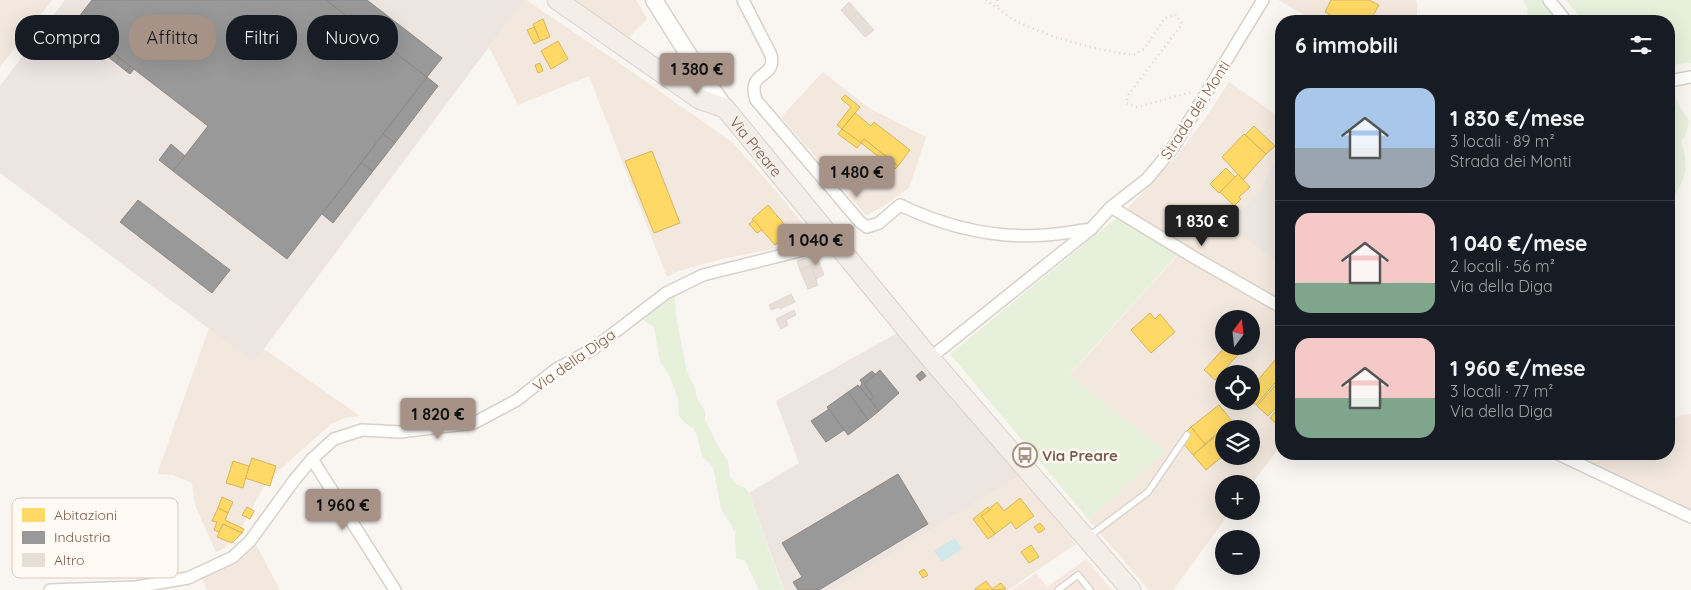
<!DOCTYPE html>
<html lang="it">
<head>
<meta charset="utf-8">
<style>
  body { margin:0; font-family:Quicksand,sans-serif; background:#20242c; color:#f1f3f6; height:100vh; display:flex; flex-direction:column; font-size:19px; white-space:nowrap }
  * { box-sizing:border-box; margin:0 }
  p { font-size:16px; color:#9ea1a6 }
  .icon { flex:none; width:28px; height:28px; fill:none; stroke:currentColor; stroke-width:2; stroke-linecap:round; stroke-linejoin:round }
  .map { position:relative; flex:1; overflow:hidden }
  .drawer { position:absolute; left:1275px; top:15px; width:400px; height:445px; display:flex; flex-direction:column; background:#171b24; border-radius:20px; box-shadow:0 5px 20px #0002 }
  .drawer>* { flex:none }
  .top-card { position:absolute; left:15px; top:15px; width:475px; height:45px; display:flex; gap:10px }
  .needle { width:32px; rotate:15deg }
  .tools { position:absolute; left:1215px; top:310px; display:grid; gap:10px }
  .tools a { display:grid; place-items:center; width:45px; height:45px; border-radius:50%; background:#171b24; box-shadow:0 5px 20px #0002; font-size:25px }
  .price { position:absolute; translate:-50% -42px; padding:0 11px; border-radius:5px; background:#a69286; color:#111; font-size:16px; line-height:32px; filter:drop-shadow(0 1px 2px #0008) }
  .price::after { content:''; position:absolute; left:50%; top:30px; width:15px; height:11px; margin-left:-8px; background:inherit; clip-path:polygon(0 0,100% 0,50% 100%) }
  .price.current { background:#222; color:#fff }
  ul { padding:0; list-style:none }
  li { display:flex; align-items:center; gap:15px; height:125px; padding:0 20px }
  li+li { border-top:1px solid #363941 }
  li span { display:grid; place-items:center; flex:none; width:140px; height:100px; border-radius:15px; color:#555 }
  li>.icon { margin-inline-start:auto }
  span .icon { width:60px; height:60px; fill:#fffc; stroke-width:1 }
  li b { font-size:21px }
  h2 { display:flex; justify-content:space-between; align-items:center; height:60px; padding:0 20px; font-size:21px }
  .pill { padding:0 18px; border-radius:20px; background:#171b24; box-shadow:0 5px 20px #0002; font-size:18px; line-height:45px }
  .pill.current { background:#a69286; color:#111 }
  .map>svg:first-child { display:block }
  .residential { fill:#f2e8de; fill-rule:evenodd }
  .commercial { fill:#f6e8e1 }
  .industrial { fill:#ede5e0 }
  .green { fill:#e7f0db }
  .water { fill:#d0e8ea }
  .homes { fill:#ffd966; stroke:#d7b45e }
  .industry { fill:#999; stroke:#908782 }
  .building { fill:#e6ded7; stroke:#e2d8d2 }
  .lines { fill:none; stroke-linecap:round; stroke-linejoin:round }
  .service-casing { stroke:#d7d1cb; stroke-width:8 }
  .minor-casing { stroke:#d7d1cb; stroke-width:14 }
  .secondary-casing { stroke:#d9d2cb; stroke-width:19 }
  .primary-casing { stroke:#dad1cc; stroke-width:21 }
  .path { stroke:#dcd5d0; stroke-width:2.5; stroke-dasharray:1 4; stroke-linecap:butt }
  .service { stroke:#fefefd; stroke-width:5.5 }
  .minor { stroke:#fefefd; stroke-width:11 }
  .secondary { stroke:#fefefd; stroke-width:16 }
  .primary { stroke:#f3eee8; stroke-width:19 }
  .labels { text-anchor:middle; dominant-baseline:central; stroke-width:5; stroke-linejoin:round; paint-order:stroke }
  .street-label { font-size:15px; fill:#7a5c4d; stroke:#fffaf3 }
  .poi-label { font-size:15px; font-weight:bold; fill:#7a5c4d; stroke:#fffaf3; text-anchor:start }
  .key { fill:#fffaf3; stroke:#d7cbc1; stroke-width:1 }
  .key-label { font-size:14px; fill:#7a5c4d }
</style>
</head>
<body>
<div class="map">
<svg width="1691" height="590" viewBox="0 0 1691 590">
  <rect width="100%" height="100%" fill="#f9f5f0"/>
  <g class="residential">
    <polygon points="0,0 52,0 0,67"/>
    <polygon points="523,0 526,0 618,62 732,142 769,183 816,239 779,248 721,259 679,271 667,277 589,76 518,105 489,47"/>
    <polygon points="574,0 636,0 647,19 629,37"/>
    <polygon points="1278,0 1416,0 1417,3 1417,21 1315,21"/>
    <polygon points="823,72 869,108 926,137 909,188 882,207 866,215 781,117"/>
    <path d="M1229,82L1281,118V147L1259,191L1227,224L1281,266V274L1272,297L1281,303V445L1251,485L1224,484V511H1231L1173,590H1149L1088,519L1165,452L1069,376L1185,247L1125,211L1177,156L1205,119ZM1224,319H1251V346H1224ZM1224,374H1251V401H1224ZM1224,429H1251V456H1224Z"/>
    <polygon points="214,314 360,416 345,418 331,424 275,474 264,486 240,531 224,548 216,552 195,505 192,483 173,475 157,474"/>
    <polygon points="1691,414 1691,512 1574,454 1669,454 1669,420 1682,415"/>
    <polygon points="1021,475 1076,544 1008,590 832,590"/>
    <polygon points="255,543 280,590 207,590 202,579 236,563"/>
  </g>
  <polygon class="commercial" points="1086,559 1112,590 1012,590 1036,573 1047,587"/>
  <g class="industrial">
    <polygon points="65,0 524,0 254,362 0,173 0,86"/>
    <polygon points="1281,147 1281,266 1227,224 1259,191"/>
    <polygon points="1281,274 1281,303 1272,297"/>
    <polygon points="899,332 1021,475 832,590 784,590 749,493 799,463 776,401"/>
  </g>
  <g class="green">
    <polygon points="1522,0 1541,0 1558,21 1526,21 1528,8"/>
    <polygon points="1566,0 1691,0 1691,63 1669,65 1669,21 1583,21"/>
    <path d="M1669,85H1671L1678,104L1689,121L1686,134L1681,141C1691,170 1684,180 1669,205Z"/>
    <polygon points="1125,211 1185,246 1069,375 1166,452 1088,519 950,354"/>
    <polygon points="675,294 676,316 687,372 695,388 697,399 705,411 705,420 719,448 728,461 730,477 736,484 744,487 749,493 783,590 759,590 745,561 736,558 735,532 721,508 713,467 702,456 697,435 693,428 685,423 679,416 678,400 670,377 660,361 654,327 640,318 664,300"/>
  </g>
  <polygon class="water" points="955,538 962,549 942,562 934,551"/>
  <g class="homes">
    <polygon points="1331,0 1369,0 1379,5 1370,21 1342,21 1325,12"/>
    <polygon points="543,19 550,37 540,41 533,24"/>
    <polygon points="534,27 540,41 534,44 527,30"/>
    <polygon points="558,41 568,59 551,69 541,51"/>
    <polygon points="540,63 543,71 538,73 535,65"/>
    <polygon points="845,95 860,107 842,129 837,125 851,107 841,99"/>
    <polygon points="855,113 871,126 874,122 910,150 898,166 864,139 861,143 842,129"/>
    <polygon points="1254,126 1275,146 1266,154 1245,135"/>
    <polygon points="842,129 861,143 857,148 838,134"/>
    <polygon points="1244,134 1266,154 1243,180 1222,157"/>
    <polygon points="864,139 898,166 895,169 861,143"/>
    <polygon points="652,151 680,223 654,233 625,161"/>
    <polygon points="1226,168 1235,177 1219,193 1210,184"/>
    <polygon points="1238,174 1250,187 1239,197 1241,199 1234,206 1220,192"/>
    <polygon points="768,205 791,232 775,245 752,219"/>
    <polygon points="754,220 762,230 757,233 749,224"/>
    <polygon points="1150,313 1155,319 1160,314 1175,332 1151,353 1131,330"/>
    <polygon points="1226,346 1246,346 1215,380 1204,370"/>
    <polygon points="1281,353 1281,376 1256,405 1251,401 1251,388"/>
    <polygon points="1281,379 1281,402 1268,416 1257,406"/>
    <polygon points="1219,405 1232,421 1205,444 1191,427"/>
    <polygon points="1281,405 1281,428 1270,418"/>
    <polygon points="1232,421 1239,429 1224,429"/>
    <polygon points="1191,427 1205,444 1193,455 1183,443 1190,437 1186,432"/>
    <polygon points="1224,429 1224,455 1206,470 1193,455"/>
    <polygon points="252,458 276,466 270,486 245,478"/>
    <polygon points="233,461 249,466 243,488 226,483"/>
    <polygon points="222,497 233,502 228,513 218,508"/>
    <polygon points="1020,498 1034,516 1016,529 1011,522 995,534 981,516 997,502 1004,511"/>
    <polygon points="247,507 254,511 250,519 242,515"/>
    <polygon points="988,507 990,510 981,516 995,534 988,539 973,519"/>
    <polygon points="218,508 228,513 225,520 244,529 242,533 223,524 219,532 214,530 217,522 212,521"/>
    <polygon points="1040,523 1045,529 1039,533 1034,527"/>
    <polygon points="223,524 242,533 232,543 217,537"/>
    <polygon points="1031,545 1039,557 1029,563 1021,552"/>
    <polygon points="924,569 928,575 923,578 919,572"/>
    <polygon points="986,581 993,590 976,590 975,589"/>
    <polygon points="1001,583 1006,589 993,590 992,589"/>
  </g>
  <g class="industry">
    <polygon points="92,0 326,0 427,77 287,259 173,171 208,126 74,23"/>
    <polygon points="326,0 367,0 442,58 427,77"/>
    <polygon points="85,31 94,38 90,43 81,36"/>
    <polygon points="94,38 103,45 99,50 90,43"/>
    <polygon points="103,45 120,58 116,63 99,50"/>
    <polygon points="120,58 130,66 126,71 116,63"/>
    <polygon points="130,66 134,69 130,74 126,71"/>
    <polygon points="427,77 438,86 395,143 383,134"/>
    <polygon points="383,134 395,143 373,171 361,163"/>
    <polygon points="171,144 185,156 173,171 159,160"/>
    <polygon points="361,163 373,171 333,223 322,214"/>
    <polygon points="138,200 230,270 212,293 120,222"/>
    <polygon points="880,370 899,393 879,411 870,400 874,397 864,384"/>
    <polygon points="872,371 875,374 864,384 874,397 870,400 860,387 862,383 860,380"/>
    <polygon points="922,371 926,376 920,381 916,376"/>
    <polygon points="858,385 879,411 868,420 848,392"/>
    <polygon points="848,392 868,420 848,435 827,407"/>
    <polygon points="829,409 844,430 826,442 811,421"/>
    <polygon points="898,474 928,524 819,590 798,590 793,582 802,577 782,543"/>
  </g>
  <g class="building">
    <polygon points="849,2 858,12 850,20 841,10"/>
    <polygon points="858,12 874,30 865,37 850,20"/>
    <polygon points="816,254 824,275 816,279 808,257"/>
    <polygon points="808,257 811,266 800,270 797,261"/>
    <polygon points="811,266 818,285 808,289 800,270"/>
    <polygon points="791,294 795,302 780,309 779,307 771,310 769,305"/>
    <polygon points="794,310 796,315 786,320 788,325 781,329 776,319"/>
  </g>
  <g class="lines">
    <defs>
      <g id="service">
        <polyline points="1088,537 1148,492 1187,435"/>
        <polyline points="1058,590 1078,575 1090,590"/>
      </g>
      <g id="minor">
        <path d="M743,0L771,55C777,80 746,69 756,100L860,222L867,227L879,223L900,205C946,227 995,239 1046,235C1061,234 1076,231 1091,229"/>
        <polyline points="1549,0 1566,21"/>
        <polyline points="1669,81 1691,77"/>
        <polyline points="1111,207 1195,258 1281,307"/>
        <polyline points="930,358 1091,229 1111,207 1147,179 1172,149 1263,0"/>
        <polyline points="1558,454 1691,517"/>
        <polyline points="312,459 395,590"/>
        <polyline points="50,590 136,587 188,578 233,557 250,541 295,479 312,459 334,439 362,430 400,432 474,423 517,400 555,370 593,349 666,293 703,275 835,242"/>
      </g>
      <polyline id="secondary" points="654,0 695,65 725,108"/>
      <g id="primary">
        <path id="s1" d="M557,0L699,99L725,108L930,358L1131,590"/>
      </g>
    </defs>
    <use href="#service" class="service-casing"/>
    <use href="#minor" class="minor-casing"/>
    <use href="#secondary" class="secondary-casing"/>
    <use href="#primary" class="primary-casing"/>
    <g class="path">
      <path d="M986,0C996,7 1007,16 1018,22C1054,39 1095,50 1134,55L1145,48L1165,18L1175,14L1182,24L1129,94L1126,103L1137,107L1192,92"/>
      <polyline points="997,0 998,8"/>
    </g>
    <use href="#service" class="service"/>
    <use href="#minor" class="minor"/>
    <use href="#secondary" class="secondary"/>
    <use href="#primary" class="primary"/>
  </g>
  <defs>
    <symbol id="bus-ring" viewBox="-11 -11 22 22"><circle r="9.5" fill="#fffaf3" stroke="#a69286" stroke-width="1.5"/><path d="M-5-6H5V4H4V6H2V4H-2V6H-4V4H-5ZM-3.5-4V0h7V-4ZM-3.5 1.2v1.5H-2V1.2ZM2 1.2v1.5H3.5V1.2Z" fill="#a69286"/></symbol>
  </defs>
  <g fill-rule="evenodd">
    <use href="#bus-ring" x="1011" y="441" width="28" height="28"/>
  </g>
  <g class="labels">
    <g class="street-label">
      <text transform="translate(1195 110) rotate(-57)">Strada dei Monti</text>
      <text stroke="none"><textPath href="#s1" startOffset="250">Via Preare</textPath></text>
      <text transform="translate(574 360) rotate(-35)">Via della Diga</text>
    </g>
    <g class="poi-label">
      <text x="1042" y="455">Via Preare</text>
    </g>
  </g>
  <rect x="12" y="498" width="166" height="80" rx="8" class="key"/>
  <rect x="22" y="508" width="23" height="14" fill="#ffd966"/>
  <rect x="22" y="531" width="23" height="13" fill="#999"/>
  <rect x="22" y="553" width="23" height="14" fill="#e6ded7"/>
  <g class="key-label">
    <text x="54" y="520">Abitazioni</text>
    <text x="54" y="542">Industria</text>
    <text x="54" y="565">Altro</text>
  </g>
</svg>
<div class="tools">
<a><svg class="needle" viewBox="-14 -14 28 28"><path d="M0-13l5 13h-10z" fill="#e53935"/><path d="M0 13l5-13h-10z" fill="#9ea1a6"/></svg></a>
<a><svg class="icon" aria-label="locate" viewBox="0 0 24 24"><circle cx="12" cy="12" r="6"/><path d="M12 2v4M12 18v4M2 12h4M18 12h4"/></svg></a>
<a><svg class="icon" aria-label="layers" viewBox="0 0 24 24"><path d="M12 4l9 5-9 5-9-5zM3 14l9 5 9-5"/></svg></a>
<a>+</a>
<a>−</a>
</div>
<b class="price" style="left:697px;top:95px">1 380 €</b>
<b class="price" style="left:857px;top:198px">1 480 €</b>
<b class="price current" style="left:1202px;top:247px">1 830 €</b>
<b class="price" style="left:816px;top:266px">1 040 €</b>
<b class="price" style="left:438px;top:440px">1 820 €</b>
<b class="price" style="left:343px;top:531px">1 960 €</b>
<div class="top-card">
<a class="pill">Compra</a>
<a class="pill current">Affitta</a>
<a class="pill">Filtri</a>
<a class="pill">Nuovo</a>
</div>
<section class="drawer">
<h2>6 immobili<svg class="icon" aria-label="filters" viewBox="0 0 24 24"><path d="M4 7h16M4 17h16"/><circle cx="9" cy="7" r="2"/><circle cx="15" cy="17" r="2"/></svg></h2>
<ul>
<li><span style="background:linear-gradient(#a9c7e8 60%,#9aa5b1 0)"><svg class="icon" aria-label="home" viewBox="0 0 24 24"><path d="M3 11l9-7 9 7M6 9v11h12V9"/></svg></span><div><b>1 830 €/mese</b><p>3 locali · 89 m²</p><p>Strada dei Monti</p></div></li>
<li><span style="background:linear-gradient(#f6c9c9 70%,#7fa58c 0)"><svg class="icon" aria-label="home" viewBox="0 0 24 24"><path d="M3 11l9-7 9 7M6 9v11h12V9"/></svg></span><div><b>1 040 €/mese</b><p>2 locali · 56 m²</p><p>Via della Diga</p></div></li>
<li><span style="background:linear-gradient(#f6c9c9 60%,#7fa58c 0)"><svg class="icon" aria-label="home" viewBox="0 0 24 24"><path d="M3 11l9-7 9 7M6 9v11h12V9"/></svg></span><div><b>1 960 €/mese</b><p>3 locali · 77 m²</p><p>Via della Diga</p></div></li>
</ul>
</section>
</div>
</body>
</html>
